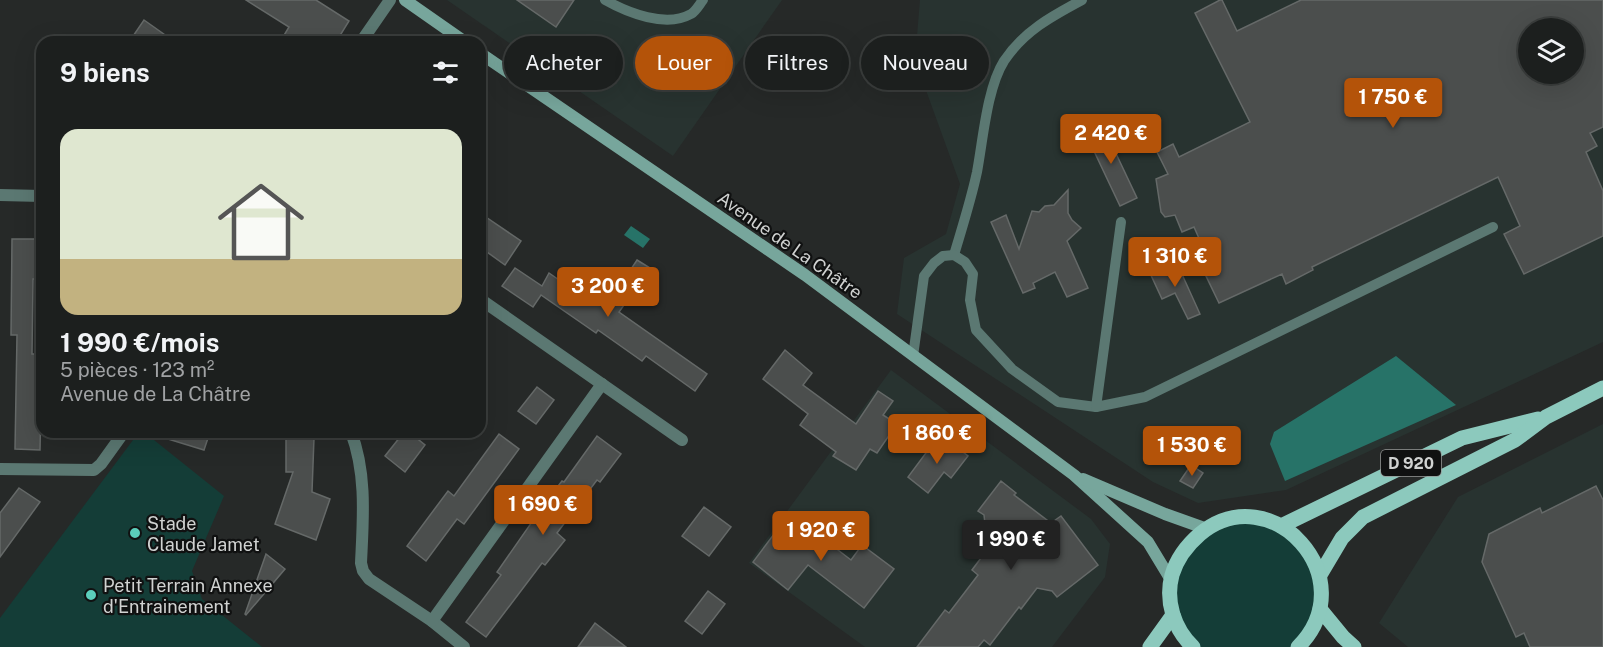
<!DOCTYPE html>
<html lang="fr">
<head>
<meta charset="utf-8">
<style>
  body { margin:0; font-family:"Public Sans",sans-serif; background:#252727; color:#f1f3f6; height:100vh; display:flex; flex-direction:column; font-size:22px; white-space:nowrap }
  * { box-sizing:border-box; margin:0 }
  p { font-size:20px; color:#a0a2a4 }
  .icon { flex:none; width:33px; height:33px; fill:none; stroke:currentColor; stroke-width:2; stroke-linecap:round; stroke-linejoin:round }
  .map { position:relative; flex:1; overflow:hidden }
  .panel { position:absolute; left:36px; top:36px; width:450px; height:402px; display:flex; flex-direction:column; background:#1c1f1e; border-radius:18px; box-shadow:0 6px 24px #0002,0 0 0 2px #3a3d3c }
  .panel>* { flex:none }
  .banner { position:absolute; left:504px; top:36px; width:570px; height:54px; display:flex; gap:12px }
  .controls { position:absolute; left:1518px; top:18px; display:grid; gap:12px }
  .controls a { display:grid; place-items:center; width:66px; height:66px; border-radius:50%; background:#1c1f1e; box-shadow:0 6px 24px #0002,0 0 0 2px #3a3d3c; font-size:30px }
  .price { position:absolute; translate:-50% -51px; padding:0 14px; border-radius:6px; background:#b45309; color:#fff; font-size:20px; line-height:39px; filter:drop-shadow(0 2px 3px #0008) }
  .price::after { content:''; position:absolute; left:50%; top:36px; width:18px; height:14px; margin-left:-9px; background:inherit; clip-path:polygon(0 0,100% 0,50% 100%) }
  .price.on { background:#222; color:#fff }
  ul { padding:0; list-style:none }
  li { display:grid; align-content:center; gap:12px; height:318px; padding:0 24px }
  li span { display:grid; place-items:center; height:186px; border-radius:18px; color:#555 }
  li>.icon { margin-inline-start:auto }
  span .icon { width:108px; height:108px; fill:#fffc; stroke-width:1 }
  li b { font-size:26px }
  h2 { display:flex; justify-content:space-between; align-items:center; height:72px; padding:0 24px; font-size:26px }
  .chip { padding:0 21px; border-radius:27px; background:#1c1f1e; box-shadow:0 6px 24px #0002,0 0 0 2px #3a3d3c; font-size:21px; line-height:54px }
  .chip.on { background:#b45309; color:#fff }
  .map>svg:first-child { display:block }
  .built { fill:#283330; fill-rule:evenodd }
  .green { fill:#143d37 }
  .water { fill:#277368 }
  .building { fill:#4b4e4d; stroke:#656968; stroke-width:1.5; fill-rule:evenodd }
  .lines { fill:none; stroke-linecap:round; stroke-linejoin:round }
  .lane { stroke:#5b7872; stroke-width:10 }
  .street { stroke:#5b7872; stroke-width:12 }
  .secondary { stroke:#77a69c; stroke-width:12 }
  .primary { stroke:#8cc9bd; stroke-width:15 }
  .poi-dot { fill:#5bcebb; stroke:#101111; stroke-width:2 }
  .labels { text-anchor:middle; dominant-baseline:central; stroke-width:4.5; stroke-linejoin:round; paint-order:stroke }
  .shield { fill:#101111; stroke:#969897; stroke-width:1.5 }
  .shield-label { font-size:16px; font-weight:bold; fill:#d0d2d1 }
  .street-label { font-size:18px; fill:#d0d2d1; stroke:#101111 }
  .poi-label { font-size:18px; fill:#d0d2d1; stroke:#101111; text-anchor:start }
</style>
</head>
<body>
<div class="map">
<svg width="1603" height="647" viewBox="0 0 1603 647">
  <rect width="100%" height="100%" fill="#262928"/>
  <g class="built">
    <polygon points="447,0 782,0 673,156"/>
    <path d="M920,0H1603V342L1286,490L1198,503L1153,482L897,314L904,258L946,234L960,184L915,60ZM1528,28H1574V74H1528Z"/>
    <polygon points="891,370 1091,519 1110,544 1105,577 1052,647 865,647 749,563"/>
    <polygon points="1603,424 1603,647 1408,647 1379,623 1458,497"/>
  </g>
  <g class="green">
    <polygon points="139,432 144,432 224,496 192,571 202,599 262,647 0,647 0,618"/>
    <polygon points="1246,518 1293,534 1322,590 1298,647 1193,647 1171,603 1188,544"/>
  </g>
  <g class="water">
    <polygon points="631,226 650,239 643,248 624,235"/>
    <polygon points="1396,356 1456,405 1285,481 1270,444 1274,432"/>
  </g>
  <g class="building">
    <polygon points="246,0 316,0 349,21 336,42 280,42 289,27"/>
    <polygon points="517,0 574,0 556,27"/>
    <path d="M1220,0H1222L1237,31L1301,0H1603V127L1590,133L1597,146L1586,152L1603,191V236L1524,274L1504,234L1520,226L1498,177L1312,267L1313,270L1286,284L1282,274L1219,303L1206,276L1215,272L1203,242L1201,243L1194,227L1182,232L1175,215L1165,217L1161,212L1156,179L1168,174L1157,152L1173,144L1179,157L1250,122L1195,13ZM1528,28H1574V74H1528Z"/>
    <polygon points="144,20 175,42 129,42"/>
    <polygon points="1102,124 1137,198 1120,206 1085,132"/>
    <polygon points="1068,190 1068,213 1072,220 1081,228 1067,241 1088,288 1067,297 1055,272 1033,283 1035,288 1023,293 991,222 1006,215 1019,249 1032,211 1039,212 1045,206 1054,205"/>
    <polygon points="480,213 521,241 505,265 480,247"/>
    <polygon points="12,239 40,239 39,279 33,279 32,354 42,354 40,450 15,449 17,335 11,335"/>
    <polygon points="637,260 650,268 619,312 707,374 695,391 646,356 642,361 598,330 596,333 541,295 533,307 502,286 515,268 542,286 549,273 575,291 580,284 594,295 597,291 610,301"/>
    <polygon points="1176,261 1200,314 1188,319 1175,293 1162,299 1150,273"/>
    <polygon points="785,350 812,373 803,385 856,424 878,391 893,401 883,415 897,424 877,453 870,449 856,470 833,456 836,452 800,425 808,414 763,379"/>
    <polygon points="537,387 554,400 536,424 518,411"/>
    <polygon points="158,432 210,432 204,450 158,436"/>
    <polygon points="404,432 409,432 425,445 405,472 385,456"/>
    <polygon points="499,434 519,449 464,524 457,519 426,561 407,546 448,491 454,496"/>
    <polygon points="597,436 621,454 600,482 597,480 557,533 565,540 545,565 542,563 486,637 466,622 501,575 497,572 548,499 562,481 564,482"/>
    <polygon points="286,438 314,438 312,492 330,499 316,540 275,524 293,472 286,472"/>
    <polygon points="937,438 951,448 954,445 968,456 951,478 944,472 928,493 908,477"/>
    <polygon points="1191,465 1203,473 1193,488 1180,481"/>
    <polygon points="1001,481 1016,493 1014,495 1051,523 1061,516 1098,565 1057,597 1052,591 1037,588 1021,609 1019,607 990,645 984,640 978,647 917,647 945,610 949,613 978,575 972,570 990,546 986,533 984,515 978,511"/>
    <polygon points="1596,486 1603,500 1603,647 1530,647 1524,633 1516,637 1482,562 1489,534 1540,508 1542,513"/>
    <polygon points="19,488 40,502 0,557 0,513"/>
    <polygon points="704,507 731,527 709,556 682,536"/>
    <polygon points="790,513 851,560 862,545 894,569 864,608 808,565 788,590 753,562"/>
    <polygon points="266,554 285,569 246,615 245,614"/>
    <polygon points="708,591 725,604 702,634 685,621"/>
    <polygon points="595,623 626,647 578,647"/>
  </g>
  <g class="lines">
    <g class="lane">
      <path d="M605,0C628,13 666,28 691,14C696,11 699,5 703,0"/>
      <path d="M954,255C962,228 971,200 977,172C983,140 987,88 1004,61C1024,31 1052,16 1082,0"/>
      <polyline points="913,356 924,276 934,263 943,256 954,255 965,262 973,274 970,300 976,330 1012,369 1058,402 1096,407 1145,397 1493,227"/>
      <polyline points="1096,407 1121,222"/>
    </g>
    <g class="street">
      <polyline points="361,42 390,0"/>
      <polyline points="0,195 42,196"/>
      <polyline points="480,299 682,440"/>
      <path d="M351,432C367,474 363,519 361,563L363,571L369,579L432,621L464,647"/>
      <polyline points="0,469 94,470 101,464 124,432"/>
      <polyline points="432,621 602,384"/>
    </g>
    <g class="secondary">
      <polyline points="405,0 465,42"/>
      <polyline points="480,53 805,275 1074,475 1148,542 1171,580"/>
      <polyline points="1083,479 1165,514 1207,529"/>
    </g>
    <g class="primary">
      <polyline points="1281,526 1462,438 1538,419"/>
      <polyline points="1320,575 1342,538 1363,517 1515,440 1546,417 1603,388"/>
      <polyline points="1320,609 1343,637 1354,647"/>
      <polyline points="1150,647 1173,615"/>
      <path d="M1193,647C1174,629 1165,601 1172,575C1177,558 1186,546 1200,534C1271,475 1366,579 1298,647"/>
    </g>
  </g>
  <g class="poi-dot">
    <circle cx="135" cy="533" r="6"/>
    <circle cx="91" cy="595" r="6"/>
  </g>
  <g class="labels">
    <rect class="shield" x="1381" y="450" width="60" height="26" rx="4.5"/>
    <g class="shield-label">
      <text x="1411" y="463">D 920</text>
    </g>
    <g class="street-label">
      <text transform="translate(790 245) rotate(35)">Avenue de La Châtre</text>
    </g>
    <g class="poi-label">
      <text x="147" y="523">Stade<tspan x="147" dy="21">Claude Jamet</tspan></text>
      <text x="103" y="585">Petit Terrain Annexe<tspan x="103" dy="21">d'Entrainement</tspan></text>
    </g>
  </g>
</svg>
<div class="controls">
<a><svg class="icon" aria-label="layers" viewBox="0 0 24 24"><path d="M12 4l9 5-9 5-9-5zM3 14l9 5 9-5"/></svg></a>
</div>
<b class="price" style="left:1393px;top:129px">1 750 €</b>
<b class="price" style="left:1111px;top:165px">2 420 €</b>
<b class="price" style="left:1175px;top:288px">1 310 €</b>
<b class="price" style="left:608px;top:318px">3 200 €</b>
<b class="price" style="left:937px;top:465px">1 860 €</b>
<b class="price" style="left:1192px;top:477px">1 530 €</b>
<b class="price" style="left:543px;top:536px">1 690 €</b>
<b class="price" style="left:821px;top:562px">1 920 €</b>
<b class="price on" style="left:1011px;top:571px">1 990 €</b>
<div class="banner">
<a class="chip">Acheter</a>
<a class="chip on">Louer</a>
<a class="chip">Filtres</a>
<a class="chip">Nouveau</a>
</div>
<section class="panel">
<h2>9 biens<svg class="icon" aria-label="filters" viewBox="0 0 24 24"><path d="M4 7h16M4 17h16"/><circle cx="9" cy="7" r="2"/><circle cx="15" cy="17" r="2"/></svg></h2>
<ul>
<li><span style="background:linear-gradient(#dfe7d0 70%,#c2b280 0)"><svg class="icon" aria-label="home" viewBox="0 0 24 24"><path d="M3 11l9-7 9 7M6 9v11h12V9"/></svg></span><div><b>1 990 €/mois</b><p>5 pièces · 123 m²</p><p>Avenue de La Châtre</p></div></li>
</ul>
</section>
</div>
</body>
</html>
